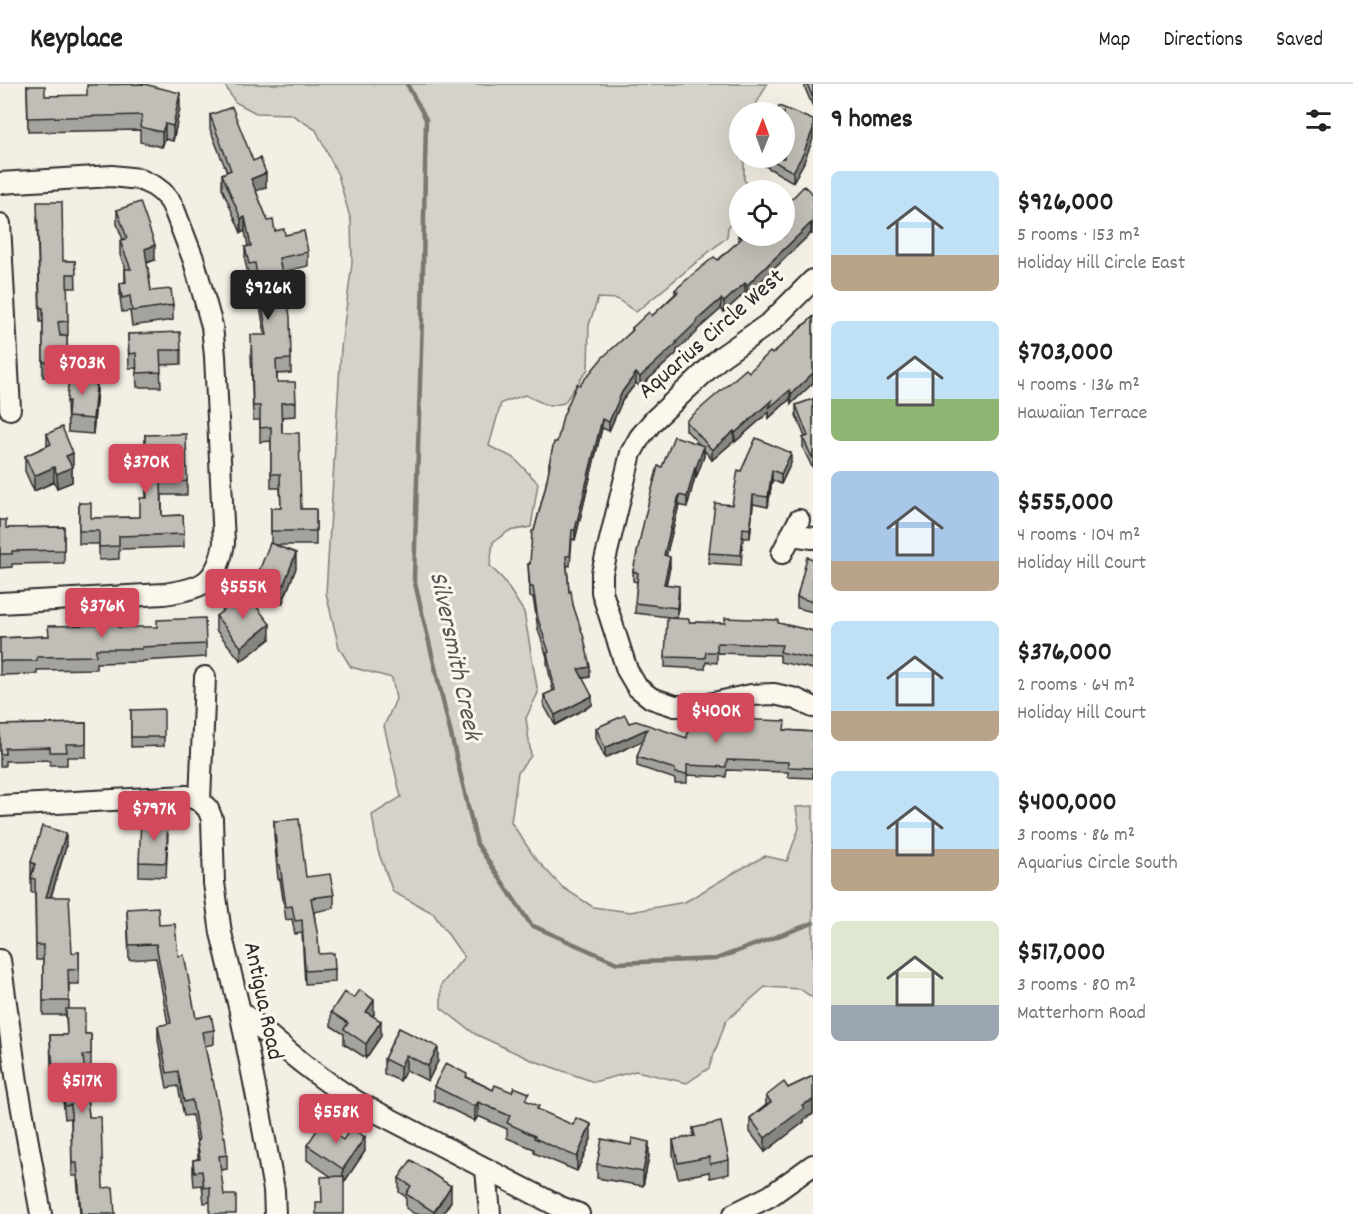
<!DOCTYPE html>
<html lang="en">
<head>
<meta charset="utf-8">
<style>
  body { margin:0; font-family:Dekko,sans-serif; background:#f2f2f2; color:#222; height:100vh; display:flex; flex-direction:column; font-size:22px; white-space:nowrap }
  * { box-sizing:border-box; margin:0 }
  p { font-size:20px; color:#767676 }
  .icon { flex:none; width:33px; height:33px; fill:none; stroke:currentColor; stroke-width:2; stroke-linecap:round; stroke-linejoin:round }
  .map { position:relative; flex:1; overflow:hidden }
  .side { display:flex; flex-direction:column; background:#fff; width:540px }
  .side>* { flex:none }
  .needle { width:39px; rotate:1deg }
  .buttons { position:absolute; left:729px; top:18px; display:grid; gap:12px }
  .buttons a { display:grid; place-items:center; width:66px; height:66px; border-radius:50%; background:#fff; box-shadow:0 6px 24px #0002; font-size:30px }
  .price { position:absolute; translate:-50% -51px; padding:0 14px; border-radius:6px; background:#d1495b; color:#fff; font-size:20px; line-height:39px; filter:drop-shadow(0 2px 3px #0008) }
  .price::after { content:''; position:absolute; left:50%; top:36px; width:18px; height:14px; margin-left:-9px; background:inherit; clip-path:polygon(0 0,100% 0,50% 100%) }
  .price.current { background:#222; color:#fff }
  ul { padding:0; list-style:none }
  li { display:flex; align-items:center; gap:18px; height:150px; padding:0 18px }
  li span { display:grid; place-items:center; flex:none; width:168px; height:120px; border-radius:9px; color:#555 }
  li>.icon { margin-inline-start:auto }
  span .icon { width:72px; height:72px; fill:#fffc; stroke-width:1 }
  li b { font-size:26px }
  h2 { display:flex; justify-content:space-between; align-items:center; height:72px; padding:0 18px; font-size:26px }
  header { display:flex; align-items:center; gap:36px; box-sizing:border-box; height:84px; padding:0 30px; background:#fff; border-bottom:2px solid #e0e0e0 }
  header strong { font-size:28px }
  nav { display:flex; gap:33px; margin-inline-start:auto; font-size:21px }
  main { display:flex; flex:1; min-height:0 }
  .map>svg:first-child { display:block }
  .green { fill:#d5d2c9; stroke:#807e7a; stroke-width:1.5 }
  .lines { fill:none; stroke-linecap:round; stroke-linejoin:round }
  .stream { stroke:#787772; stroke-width:4.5 }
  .minor-casing { stroke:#2b2b2b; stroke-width:24 }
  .minor { stroke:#fbf7ec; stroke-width:20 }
  .wall { fill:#a5a39d; stroke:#2b2b2b; stroke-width:1.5 }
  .shaded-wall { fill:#86857f; stroke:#2b2b2b; stroke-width:1.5 }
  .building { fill:#c0beb6; stroke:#2b2b2b; stroke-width:1.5 }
  .labels { text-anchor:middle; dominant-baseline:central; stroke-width:6; stroke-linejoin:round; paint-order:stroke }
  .street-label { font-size:24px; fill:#2b2b2b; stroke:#fbf7ec }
  .water-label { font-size:26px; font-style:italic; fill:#585755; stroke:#fbf7ec }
</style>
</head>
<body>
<header>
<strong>Keyplace</strong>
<nav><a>Map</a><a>Directions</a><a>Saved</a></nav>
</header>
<main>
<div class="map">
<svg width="813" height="1130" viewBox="0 0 813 1130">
  <rect width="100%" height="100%" fill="#f3efe4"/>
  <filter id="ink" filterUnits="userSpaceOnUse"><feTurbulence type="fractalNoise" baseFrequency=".0167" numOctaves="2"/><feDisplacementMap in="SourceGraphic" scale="12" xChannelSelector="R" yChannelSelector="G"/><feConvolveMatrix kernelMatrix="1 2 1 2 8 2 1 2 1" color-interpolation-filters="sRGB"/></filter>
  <g filter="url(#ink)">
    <polygon class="green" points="224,0 767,0 752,28 740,28 740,74 744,74 744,96 755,106 740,106 739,135 728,143 727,153 636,228 617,215 598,214 589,241 588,285 564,319 549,322 525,311 501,319 489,362 514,374 538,399 531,443 509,447 493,458 490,482 503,495 524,528 538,609 526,634 531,672 518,688 511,738 535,774 562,803 593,823 630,828 685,818 737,787 765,772 787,777 799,744 796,723 813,722 813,914 800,905 765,903 726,937 709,984 687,999 636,987 594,998 529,975 475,950 441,924 441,901 464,873 433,829 393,808 378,767 372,731 401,713 384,642 396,615 392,594 351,583 339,564 326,509 341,264 352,179 351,137 338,91 316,46 291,30 256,29 235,18"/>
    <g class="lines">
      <polyline class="stream" points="407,0 426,35 422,233 414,495 477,760 531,841 617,879 716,875 813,839"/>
      <defs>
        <g id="minor">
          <path d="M0,99L112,92L139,95L154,102L162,108L170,117L174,125L194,177L212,242L215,272L224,459C217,500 202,504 164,510L0,519"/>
          <polyline points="0,140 10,325"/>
          <polyline points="813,196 771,238 721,273 654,336 640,353 631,369 602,489 602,508 627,586 637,603 651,614 675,622 699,622 751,611 774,610 796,615 813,623"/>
          <polyline points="791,451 813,454"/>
          <polyline points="782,469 799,436"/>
          <polyline points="200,717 205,593"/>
          <polyline points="0,722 187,712 200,717 208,725 212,735 214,799 221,849 240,927 262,1039 274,1106 275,1130"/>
          <polyline points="0,876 17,998 41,1130"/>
          <path d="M240,927C278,959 316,993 359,1019L558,1122L579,1130"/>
          <polyline points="486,1085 490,1130"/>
          <polyline points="734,1130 770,1112 813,1081"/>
        </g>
      </defs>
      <use href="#minor" class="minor-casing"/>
      <use href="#minor" class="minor"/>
    </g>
    <g class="wall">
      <polygon points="805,0 813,0 813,23 805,4"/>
      <polygon points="27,2 45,12 180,24 173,57 165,55 162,63 140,58 140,46 28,48"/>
      <polygon points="210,31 253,77 266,103 256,107 268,137 275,147 285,151 308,168 308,182 282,188 291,275 291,289 277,290 277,298 296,318 296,332 282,333 282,349 301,425 316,425 316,461 275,461 296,484 282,520 256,510 256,495 271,459 271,424 281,424 280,404 271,404 271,357 260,358 260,336 253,336 251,265 265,251 255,193 249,194 245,177 245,163 248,162 245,147 241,149 222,104 222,90 227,88 210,45"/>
      <polygon points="758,74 784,74 804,78 793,98 758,78"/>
      <polygon points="813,110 812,150 811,149 747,211 745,209 724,228 721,225 697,246 697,248 677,266 677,269 640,303 636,299 622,317 609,347 602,344 575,456 572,455 570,482 567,481 569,508 573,521 590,593 582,594 592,621 555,641 544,621 544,611 553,607 547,579 547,573 538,545 533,513 530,513 528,480 530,480 534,447 545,405 549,387 549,380 580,301 632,247 632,244 652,232 675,210 675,206 718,176 738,158 738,151 740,152"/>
      <polygon points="117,126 155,176 147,179 151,207 173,221 173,236 132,242 130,227 122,228 120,213 120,199 125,198 125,185 126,185 120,171 120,157 123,156 117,140"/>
      <polygon points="37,132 63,177 75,177 76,204 67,204 68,251 60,252 67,252 67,293 43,293 43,238 40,238"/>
      <polygon points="813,233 813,299 791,320 790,315 769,334 769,328 735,358 734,357 712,376 704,366 704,372 696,394 695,393 687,423 679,421 666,472 670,483 666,500 679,512 677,534 635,529 637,498 633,497 633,487 662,383 699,360 686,346 686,337 772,270"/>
      <polygon points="128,250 181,266 181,280 160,281 161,303 137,303 136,284 129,284"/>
      <polygon points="97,306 93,350 68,348 67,317"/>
      <polygon points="813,315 813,383 812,383 803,364 803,354 805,353 796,331 796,321"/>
      <polygon points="47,350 73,383 72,384 72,398 57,404 54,398 34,407 25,387 25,372 47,362"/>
      <polygon points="145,351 187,397 187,411 162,411 162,432 183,431 184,463 119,465 119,475 99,476 99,460 79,460 79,419 91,434 140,433 146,414"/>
      <polygon points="791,379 781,400 772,396 768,423 753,420 750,454 743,454 741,481 709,479 709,469 732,421 741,387"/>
      <polygon points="0,436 6,444 64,443 64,479 12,480 12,483 0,484"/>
      <polygon points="813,475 813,528 797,524 797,513"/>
      <polygon points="216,532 270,555 241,577 216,546"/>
      <polygon points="689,538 725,539 778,539 813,547 813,546 813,585 780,578 780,571 717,569 717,579 706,578 705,585 665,583 665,573"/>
      <polygon points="118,543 206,560 206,573 142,577 142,578 96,579 96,585 37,586 37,590 0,591 0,554 48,552"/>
      <polygon points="131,626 164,653 164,662 131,663"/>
      <polygon points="86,639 86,673 67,673 67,681 50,681 50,676 5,677 5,682 0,682 0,641"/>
      <polygon points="629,639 687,654 785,646 813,648 813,694 788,693 788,688 727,686 726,693 687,691 687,699 675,699 675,695 637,682 637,673 643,657 605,674 596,654 596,644"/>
      <polygon points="274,737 306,793 334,811 334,824 314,828 319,870 335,885 335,898 305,900 302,849 295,850 292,835 286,836 280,795 278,795 274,751"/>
      <polygon points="168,751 166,793 139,792 139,778"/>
      <polygon points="66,763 51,813 72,869 79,868 79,900 69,900 69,925 85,950 91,950 91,984 84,984 89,1033 103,1104 115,1130 80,1130 77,1092 72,1092 71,1034 65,1035 62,1006 54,1007 52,984 51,984 50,951 67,951 66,931 43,931 43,876 36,876 35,810 31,808 31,778"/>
      <polygon points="127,825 159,841 178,872 196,934 214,946 214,960 205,962 227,1071 227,1085 221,1086 210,1118 204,1119 202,1101 194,1102 193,1090 193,1076 198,1075 197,1059 192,1031 184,1032 178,1002 167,1004 158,956 158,942 168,940 156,874 129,876"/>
      <polygon points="331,928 374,930 373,932 381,952 366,974 344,960 344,950 331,942"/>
      <polygon points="399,944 438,977 428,997 406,986 400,997 384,990 384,975"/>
      <polygon points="813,992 813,1030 804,1035 804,1038 765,1068 750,1048 750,1034 766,1021 766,1012 788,1004"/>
      <polygon points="467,993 493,1006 529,1018 539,1026 591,1055 577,1087 534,1069 534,1065 507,1054 507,1045 478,1032 475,1037 434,1017 434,1002"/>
      <polygon points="693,1044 729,1076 729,1090 710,1094 709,1088 678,1094 673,1070 673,1056 693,1052"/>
      <polygon points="343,1056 365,1067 344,1098 332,1093 307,1076 307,1061"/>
      <polygon points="631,1061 649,1072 643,1102 597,1094 597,1080"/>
      <polygon points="399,1094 451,1117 443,1130 415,1130 406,1124 406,1113 399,1108"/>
    </g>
    <g class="shaded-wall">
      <polygon points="180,9 180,24 173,57 173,42"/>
      <polygon points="165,40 165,55 162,63 162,48"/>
      <polygon points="813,45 813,55 804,78 793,98 793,88"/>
      <polygon points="266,89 266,103 251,109 251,95"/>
      <polygon points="245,133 245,147 241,149 241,135"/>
      <polygon points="811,139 811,149 747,211 747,201"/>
      <polygon points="155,161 155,176 145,179 145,165"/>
      <polygon points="745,199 745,209 724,228 724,218"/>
      <polygon points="721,215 721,225 697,246 697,248 677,266 677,269 640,303 640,293 696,237"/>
      <polygon points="636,289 636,299 622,317 609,347 609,338 622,308"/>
      <polygon points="813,289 813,299 791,320 791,310"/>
      <polygon points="97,292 97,306 93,350 93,335"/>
      <polygon points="790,306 790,315 769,334 769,328 735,358 735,349 773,315"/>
      <polygon points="602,335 602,344 575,456 575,446"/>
      <polygon points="734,347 734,357 712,376 712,366"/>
      <polygon points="704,362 704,372 696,394 696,384"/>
      <polygon points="73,369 73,383 72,384 72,398 57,404 57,390 66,372"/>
      <polygon points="791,369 791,379 781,400 781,390"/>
      <polygon points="54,383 54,398 34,407 34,392"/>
      <polygon points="695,383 695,393 687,423 687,413"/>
      <polygon points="772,386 772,396 768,423 768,413"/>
      <polygon points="679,411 679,421 664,481 664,471"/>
      <polygon points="753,411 753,420 750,454 750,445"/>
      <polygon points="296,469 296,484 282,520 282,505"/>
      <polygon points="670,473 670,483 664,510 664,500"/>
      <polygon points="679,502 679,512 677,534 677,524"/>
      <polygon points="270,540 270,555 241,577 241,563"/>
      <polygon points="590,583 590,593 578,595 578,585"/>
      <polygon points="592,612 592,621 555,641 555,631"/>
      <polygon points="647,645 647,655 605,674 605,664"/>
      <polygon points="66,749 66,763 46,828 46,813"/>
      <polygon points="374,916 374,930 366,942 366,928"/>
      <polygon points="381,937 381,952 366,974 366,960"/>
      <polygon points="438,963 438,977 428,997 428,982"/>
      <polygon points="406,971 406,986 400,997 400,983"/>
      <polygon points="813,1016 813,1030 804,1035 804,1038 765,1068 765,1054 802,1021"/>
      <polygon points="478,1018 478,1032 475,1037 475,1023"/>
      <polygon points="591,1040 591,1055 577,1087 577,1073"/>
      <polygon points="365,1053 365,1067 343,1100 343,1085"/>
      <polygon points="649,1058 649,1072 643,1102 643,1088"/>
      <polygon points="451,1102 451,1117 443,1130 434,1130 434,1128"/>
    </g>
    <g class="building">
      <polygon points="144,0 180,9 173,42 165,40 162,48 140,43 142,31 28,34 27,2 45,2 45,12 87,11 87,1"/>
      <polygon points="807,0 813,0 813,14"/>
      <polygon points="779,22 813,36 813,45 804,68 793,88 768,74 784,74 784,28 777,28"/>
      <polygon points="232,23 253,77 260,74 266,89 251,95 268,137 273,136 275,147 284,145 285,151 304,147 308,168 279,174 290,232 291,275 276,276 277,298 295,298 296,318 281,319 282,349 299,349 301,425 316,425 316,447 271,447 271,424 281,424 280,390 271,390 271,343 260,344 260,322 253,322 251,251 267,251 255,179 249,180 245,163 251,162 245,133 241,135 222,90 231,86 210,31"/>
      <polygon points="804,102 813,110 813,139 812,140 811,139 747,201 745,199 724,218 721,215 696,237 697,238 676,258 677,259 640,293 636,289 622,308 609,338 602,335 575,446 572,446 570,472 566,472 569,508 571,507 573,521 584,554 590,583 578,585 592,612 555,631 544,611 555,606 547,569 549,568 538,535 533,503 530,503 528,480 530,480 532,447 534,447 545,405 550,380 549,380 554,358 557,358 563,332 577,300 580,301 603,273 633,246 632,244 649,228 652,232 678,208 675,206 692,191 714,173 718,176 742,154 738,151 740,150 740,152 784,152 784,123"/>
      <polygon points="37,118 62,118 63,177 75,177 76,190 67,190 68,237 58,238 60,252 67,252 67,278 43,278 43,224 40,224"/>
      <polygon points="140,118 155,161 145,165 151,207 171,205 173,221 132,227 130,212 122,214 120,199 126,198 125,185 131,185 120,157 127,154 117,126"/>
      <polygon points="813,233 813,289 791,310 790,306 769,324 773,315 735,349 734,347 712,366 686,337 746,285 749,288 770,268 772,270"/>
      <polygon points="180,248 181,266 160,266 161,288 137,289 136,269 129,270 128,250"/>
      <polygon points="69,289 97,292 93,335 68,333 69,317 67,317"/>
      <polygon points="813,315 813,373 812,373 803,354 808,352 796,321"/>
      <polygon points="62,343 73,369 66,372 72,383 57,390 54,383 34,392 25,372 51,360 47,350"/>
      <polygon points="186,350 187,397 161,398 162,432 183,431 184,450 119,452 119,462 99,463 99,447 79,447 79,419 91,419 91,434 140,433 140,414 147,414 145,351"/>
      <polygon points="674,352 704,362 696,384 695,383 687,413 679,411 664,471 670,473 664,500 679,502 677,524 635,519 638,489 633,487 645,432 658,382 662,383"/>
      <polygon points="756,354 791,369 781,390 772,386 768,413 753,411 750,445 743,444 741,471 709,469 715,419 732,421 738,386 741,387"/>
      <polygon points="0,436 6,436 6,444 64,443 64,466 12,467 12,470 0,470"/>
      <polygon points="270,459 296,469 282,505 256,495"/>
      <polygon points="807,473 813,475 813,518 797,513"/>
      <polygon points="246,509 270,540 241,563 216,532"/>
      <polygon points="205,534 206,560 142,563 142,565 96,565 96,572 37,573 37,577 0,577 0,554 49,552 48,542 102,541 102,537 118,537 118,543 157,543 157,536"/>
      <polygon points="667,534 689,535 689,538 725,539 725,534 778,536 778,539 813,547 813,546 813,575 780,568 782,561 717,559 717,568 706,568 705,574 665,573"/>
      <polygon points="164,625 164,653 131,653 131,626"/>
      <polygon points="625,631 629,639 636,637 687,654 688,644 733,645 733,635 785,637 784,646 813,648 813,684 788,683 788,678 727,676 726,683 687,681 687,690 675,689 675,685 637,673 647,645 605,664 596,644"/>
      <polygon points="86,639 86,660 66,660 67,668 50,668 50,663 5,664 5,670 0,670 0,641"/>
      <polygon points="299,735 306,793 330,790 334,811 311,814 318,853 319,870 334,869 335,885 305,887 302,836 295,837 292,822 286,823 280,781 278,781 274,737"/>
      <polygon points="141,736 168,737 166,779 139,778"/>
      <polygon points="42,742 66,749 46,813 69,813 72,869 79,868 79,885 68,886 69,917 43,917 43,861 36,861 35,795 31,794 35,780 31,778"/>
      <polygon points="158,823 159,841 175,840 178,872 184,871 196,934 211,931 214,946 202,948 212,996 213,996 224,1053 225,1053 227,1071 219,1072 224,1111 236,1111 236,1130 210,1130 210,1103 204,1104 202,1087 194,1088 193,1076 200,1075 197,1056 199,1056 192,1016 184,1018 178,987 167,989 158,942 171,939 156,860 129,861 127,825"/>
      <polygon points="360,906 374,916 366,928 381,937 366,960 344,945 348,939 331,928 344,908 354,914"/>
      <polygon points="66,925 85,925 85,950 91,950 91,970 83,971 89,1033 101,1033 103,1104 113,1103 115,1130 81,1130 77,1079 72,1079 71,1021 65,1022 62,993 54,994 52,971 51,971 50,951 67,951"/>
      <polygon points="399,944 438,963 428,982 406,971 400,983 384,975"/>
      <polygon points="446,979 467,990 466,993 493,1006 495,1001 512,1008 514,1003 529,1009 525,1016 539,1022 537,1025 573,1041 576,1034 591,1040 577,1073 534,1054 535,1052 507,1039 510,1032 478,1018 475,1023 434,1002"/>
      <polygon points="813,992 813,1016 802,1021 804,1024 765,1054 750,1034 771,1018 766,1012 784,998 788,1004"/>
      <polygon points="721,1038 729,1076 710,1080 709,1073 678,1079 673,1056 695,1052 693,1044"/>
      <polygon points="321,1040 343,1056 351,1044 365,1053 343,1085 307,1061"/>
      <polygon points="632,1054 649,1058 643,1088 597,1080 602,1055 631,1061"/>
      <polygon points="411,1076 451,1102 434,1128 406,1110 411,1102 399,1094"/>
      <polygon points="344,1092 344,1130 316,1130 316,1118 322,1118 321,1093"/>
    </g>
  </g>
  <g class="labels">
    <g class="street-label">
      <text transform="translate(712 251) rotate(-41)">Aquarius Circle West</text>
      <text transform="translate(262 917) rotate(78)">Antigua Road</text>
    </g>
    <g class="water-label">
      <text transform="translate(454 572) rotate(78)">Silversmith Creek</text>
    </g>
  </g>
</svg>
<div class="buttons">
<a><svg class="needle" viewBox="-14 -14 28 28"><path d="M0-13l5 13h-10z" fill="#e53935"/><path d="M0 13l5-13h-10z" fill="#767676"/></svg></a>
<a><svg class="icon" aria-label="locate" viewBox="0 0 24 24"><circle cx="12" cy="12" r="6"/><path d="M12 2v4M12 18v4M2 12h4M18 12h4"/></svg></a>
</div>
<b class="price current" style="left:268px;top:237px">$926K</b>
<b class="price" style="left:82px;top:312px">$703K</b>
<b class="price" style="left:146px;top:411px">$370K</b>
<b class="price" style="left:243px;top:536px">$555K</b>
<b class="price" style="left:102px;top:555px">$376K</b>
<b class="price" style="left:716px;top:660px">$400K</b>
<b class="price" style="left:154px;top:758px">$797K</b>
<b class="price" style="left:82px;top:1030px">$517K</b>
<b class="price" style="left:336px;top:1061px">$558K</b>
</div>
<section class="side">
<h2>9 homes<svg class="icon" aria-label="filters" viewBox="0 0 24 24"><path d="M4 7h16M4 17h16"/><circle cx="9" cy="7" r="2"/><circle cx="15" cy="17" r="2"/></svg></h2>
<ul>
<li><span style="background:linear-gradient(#bfe0f5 70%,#b9a48a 0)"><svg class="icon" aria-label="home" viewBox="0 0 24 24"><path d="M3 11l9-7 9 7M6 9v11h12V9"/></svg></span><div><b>$926,000</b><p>5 rooms · 153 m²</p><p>Holiday Hill Circle East</p></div></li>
<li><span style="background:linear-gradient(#bfe0f5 65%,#8fb573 0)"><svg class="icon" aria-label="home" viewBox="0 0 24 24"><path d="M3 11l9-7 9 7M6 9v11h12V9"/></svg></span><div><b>$703,000</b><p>4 rooms · 136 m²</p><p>Hawaiian Terrace</p></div></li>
<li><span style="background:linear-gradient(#a9c7e8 75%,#b9a48a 0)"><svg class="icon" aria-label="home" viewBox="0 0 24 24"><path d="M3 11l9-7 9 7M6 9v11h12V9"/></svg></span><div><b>$555,000</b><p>4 rooms · 104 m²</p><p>Holiday Hill Court</p></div></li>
<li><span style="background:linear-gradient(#bfe0f5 75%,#b9a48a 0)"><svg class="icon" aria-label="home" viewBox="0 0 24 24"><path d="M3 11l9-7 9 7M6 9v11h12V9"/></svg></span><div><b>$376,000</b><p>2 rooms · 64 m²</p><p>Holiday Hill Court</p></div></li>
<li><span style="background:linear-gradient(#bfe0f5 65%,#b9a48a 0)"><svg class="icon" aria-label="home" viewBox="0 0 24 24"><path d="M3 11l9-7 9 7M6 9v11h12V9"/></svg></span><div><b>$400,000</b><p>3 rooms · 86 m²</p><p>Aquarius Circle South</p></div></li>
<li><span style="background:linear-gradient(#dfe7d0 70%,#9aa5b1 0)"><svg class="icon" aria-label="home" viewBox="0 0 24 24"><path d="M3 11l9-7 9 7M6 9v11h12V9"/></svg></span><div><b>$517,000</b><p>3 rooms · 80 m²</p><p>Matterhorn Road</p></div></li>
</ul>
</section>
</main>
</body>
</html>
